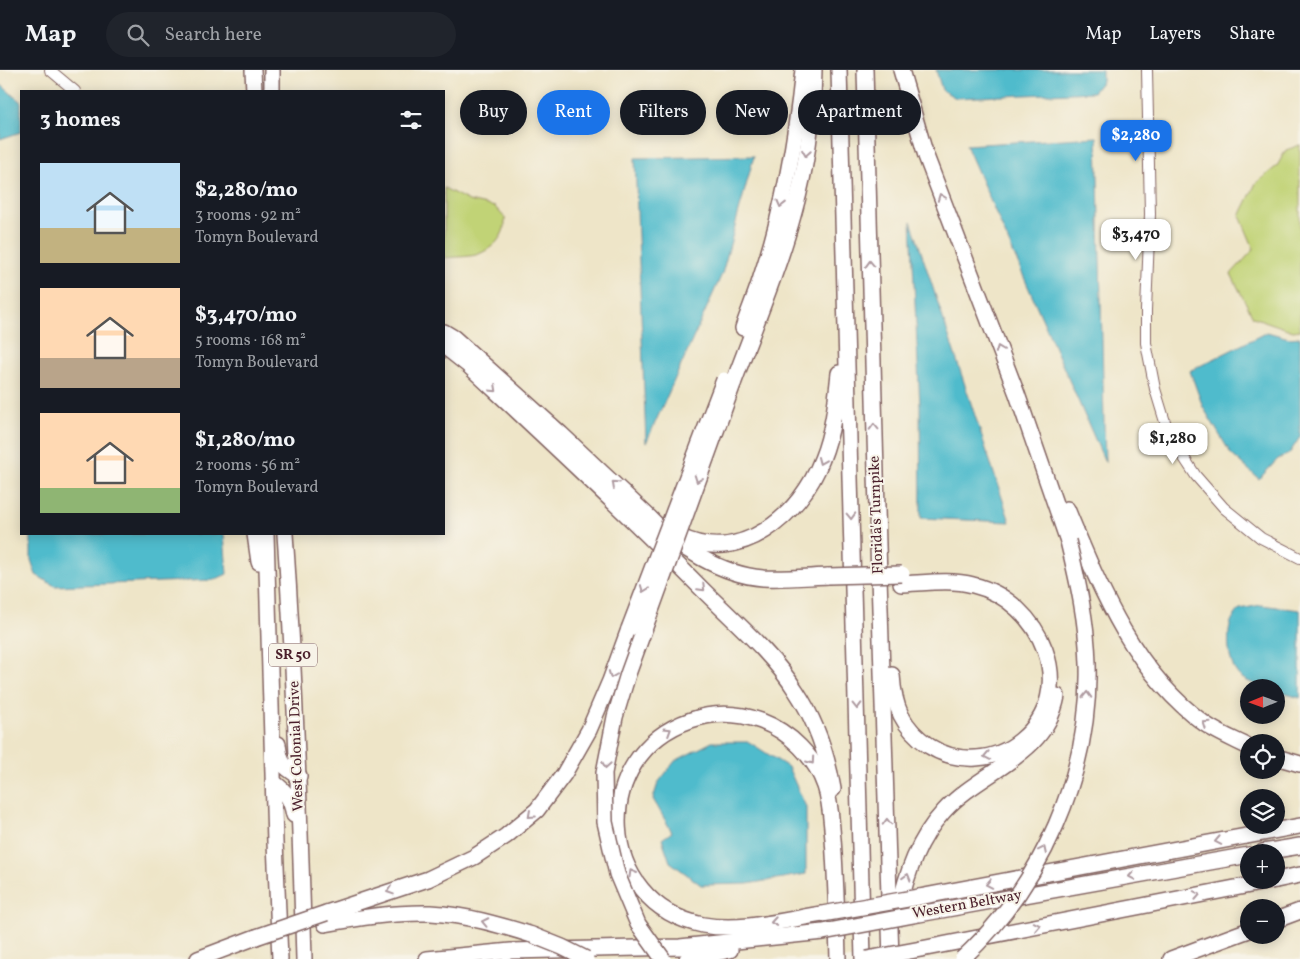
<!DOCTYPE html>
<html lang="en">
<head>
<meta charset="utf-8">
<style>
  body { margin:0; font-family:Vollkorn,serif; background:#20242c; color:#f1f3f6; height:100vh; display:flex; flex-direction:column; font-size:19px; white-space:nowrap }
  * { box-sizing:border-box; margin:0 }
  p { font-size:16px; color:#9ea1a6 }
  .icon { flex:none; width:28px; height:28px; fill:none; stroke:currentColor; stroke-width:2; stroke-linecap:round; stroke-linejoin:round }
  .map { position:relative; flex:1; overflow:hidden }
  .panel { position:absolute; left:20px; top:20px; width:425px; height:445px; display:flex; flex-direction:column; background:#171b24; border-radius:0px; box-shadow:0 2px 12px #0003 }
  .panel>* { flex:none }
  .top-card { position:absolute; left:460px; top:20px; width:475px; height:45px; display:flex; gap:10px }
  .needle { width:32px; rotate:269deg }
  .buttons { position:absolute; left:1240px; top:609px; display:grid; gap:10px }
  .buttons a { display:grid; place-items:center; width:45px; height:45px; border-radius:50%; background:#171b24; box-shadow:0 2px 12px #0003; font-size:25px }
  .price { position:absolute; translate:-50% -42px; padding:0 11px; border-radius:10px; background:#fff; color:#222; font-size:16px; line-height:32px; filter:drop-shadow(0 1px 2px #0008) }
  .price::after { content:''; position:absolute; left:50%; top:30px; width:15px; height:11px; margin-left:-8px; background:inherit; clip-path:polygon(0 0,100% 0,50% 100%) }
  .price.selected { background:#1a73e8; color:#fff }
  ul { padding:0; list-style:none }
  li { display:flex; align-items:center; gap:15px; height:125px; padding:0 20px }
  li span { display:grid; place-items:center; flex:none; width:140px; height:100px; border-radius:0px; color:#555 }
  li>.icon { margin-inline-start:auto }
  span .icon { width:60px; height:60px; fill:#fffc; stroke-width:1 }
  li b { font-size:21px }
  h2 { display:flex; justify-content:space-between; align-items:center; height:60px; padding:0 20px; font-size:21px }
  .tag { padding:0 18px; border-radius:22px; background:#171b24; box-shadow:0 2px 12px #0003; font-size:18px; line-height:45px }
  .tag.selected { background:#1a73e8; color:#fff }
  header { display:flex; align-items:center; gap:30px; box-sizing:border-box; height:70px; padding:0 25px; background:#171b24; border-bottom:1px solid #363941 }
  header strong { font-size:24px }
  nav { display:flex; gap:28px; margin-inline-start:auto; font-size:18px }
  .search { width:350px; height:45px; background:#20242c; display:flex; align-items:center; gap:12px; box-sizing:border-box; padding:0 18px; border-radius:28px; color:#9ea1a6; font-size:19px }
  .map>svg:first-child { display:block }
  .green { fill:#c1d376; stroke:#867950 }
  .water { fill:#50bbcc; stroke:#4d6d7c }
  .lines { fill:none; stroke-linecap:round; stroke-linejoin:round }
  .minor-casing { stroke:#836462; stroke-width:12 }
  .highway-casing { stroke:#836462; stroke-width:18 }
  .minor { stroke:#fff; stroke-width:10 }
  .highway { stroke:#fff; stroke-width:15 }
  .highway-bridge-casing { stroke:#836462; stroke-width:18; stroke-linecap:butt }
  .highway-bridge { stroke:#fff; stroke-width:15 }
  .oneway { stroke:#ae9aa0 }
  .labels { text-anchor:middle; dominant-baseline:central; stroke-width:4; stroke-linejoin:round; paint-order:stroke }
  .shield { fill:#f7f3e8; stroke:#7e5f64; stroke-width:1 }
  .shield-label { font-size:14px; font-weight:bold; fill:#4a1f2b }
  .street-label { font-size:15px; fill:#4a1f2b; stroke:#f7f3e8 }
</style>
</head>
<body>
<header>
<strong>Map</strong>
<div class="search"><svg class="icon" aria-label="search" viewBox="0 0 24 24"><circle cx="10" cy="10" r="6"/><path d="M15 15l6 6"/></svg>Search here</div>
<nav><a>Map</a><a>Layers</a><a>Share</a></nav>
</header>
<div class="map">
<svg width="1300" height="889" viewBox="0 0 1300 889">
  <rect width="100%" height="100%" fill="#f7f3e8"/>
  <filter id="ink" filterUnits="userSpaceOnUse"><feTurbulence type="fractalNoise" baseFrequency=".02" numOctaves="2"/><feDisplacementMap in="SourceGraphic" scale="10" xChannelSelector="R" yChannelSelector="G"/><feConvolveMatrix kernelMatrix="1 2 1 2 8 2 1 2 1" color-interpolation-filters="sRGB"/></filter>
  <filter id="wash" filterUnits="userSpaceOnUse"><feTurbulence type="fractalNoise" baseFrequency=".0096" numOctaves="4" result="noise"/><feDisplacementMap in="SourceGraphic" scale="20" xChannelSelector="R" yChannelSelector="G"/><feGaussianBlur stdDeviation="1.12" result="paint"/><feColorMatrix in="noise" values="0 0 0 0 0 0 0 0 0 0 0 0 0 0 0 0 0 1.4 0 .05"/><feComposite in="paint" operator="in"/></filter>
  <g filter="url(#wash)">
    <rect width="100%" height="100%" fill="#eee5c8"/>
    <g class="green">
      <polygon points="1300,75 1300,260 1293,261 1253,247 1231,204 1254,179 1240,146 1256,113 1277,96 1286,80"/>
      <path d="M444,118L469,131L495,137L505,148C506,165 495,177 479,184C472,187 452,187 444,188Z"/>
    </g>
    <g class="water">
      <polygon points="936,0 1102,0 1102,11 1093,22 956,28 942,20"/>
      <polygon points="0,14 21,32 21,62 0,69"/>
      <polygon points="1097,67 1105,392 966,75"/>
      <polygon points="754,86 722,204 646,373 635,88"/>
      <polygon points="911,151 1010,452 921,448 920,336"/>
      <polygon points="1267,262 1289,268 1300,267 1300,367 1289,384 1278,389 1259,409 1231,384 1203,337 1190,301"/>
      <polygon points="31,464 224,464 227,504 214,510 55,516 36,505 31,490"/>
      <path d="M1261,535L1300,540V628L1276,621V618C1266,618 1251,614 1242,608C1228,599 1226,567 1231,552C1232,548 1237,543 1240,539Z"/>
      <polygon points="712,672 749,672 788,697 806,737 806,804 747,814 701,815 670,792 662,769 672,762 653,729 658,713 675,691"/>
    </g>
  </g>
  <g filter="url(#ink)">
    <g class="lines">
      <defs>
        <g id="minor">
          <polyline points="50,0 75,21"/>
          <polyline points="1147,0 1150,144 1146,240 1146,273 1155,319 1169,365 1196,406 1224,438 1261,468 1300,488"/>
        </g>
        <g id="highway">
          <polyline points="253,0 254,21"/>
          <polyline points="272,0 272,21"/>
          <polyline points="839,0 863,889"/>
          <polyline points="865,0 878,475 891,889"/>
          <polyline points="901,0 926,86 1017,324 1068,471"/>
          <path d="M743,258C749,240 757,222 762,204C784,138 796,69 803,0"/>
          <path d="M444,262L454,268L561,364L650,448C676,477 723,505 763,508C784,509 806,507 828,506"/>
          <path d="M444,276L468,295C547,369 626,442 701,518C732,549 773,584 796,621C816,651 827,684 833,719"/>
          <path d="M733,314C754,257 778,201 794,142C807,96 813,48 814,0"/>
          <path d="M1067,439C1100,518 1133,602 1205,654C1218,663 1235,670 1249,677"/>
          <polyline points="255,464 259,492"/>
          <polyline points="266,464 275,772 280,889"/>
          <path d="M285,464C295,605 300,747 304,889"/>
          <path d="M679,466C740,497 801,445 822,389C833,362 836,332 839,303"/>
          <path d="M892,605C894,637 902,657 929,676C943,685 959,689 976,688C993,687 1008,681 1021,670C1081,621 1041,531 973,515C951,509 925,513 901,514"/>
          <path d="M278,674C280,693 283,697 299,706"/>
          <polyline points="1276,687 1300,694"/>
          <path d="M273,712C286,721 291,729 294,745"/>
          <polyline points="1263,782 1300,776"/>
          <polyline points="1276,810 1300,805"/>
          <polyline points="919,827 1300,756"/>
          <path d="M898,841C907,803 918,769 944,741C982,699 1045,688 1057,626"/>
          <polyline points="326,843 428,809 474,787 506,766 537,740 564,704 589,660 610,611 629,559"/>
          <path d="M822,844C784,850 741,862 703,855C596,834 588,685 691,650C714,642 739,643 761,651C790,662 815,687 825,716C831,733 831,751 833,769C836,809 837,849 838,889"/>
          <polyline points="919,844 1249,785"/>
          <polyline points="1276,850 1300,841"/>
          <path d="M325,854C360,847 395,842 431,843C466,845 500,855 532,865"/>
          <polyline points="921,879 1276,810"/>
          <polyline points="198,889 256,867"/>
          <polyline points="427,889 511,881 680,877 823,862"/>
          <polyline points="687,889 730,880"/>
          <polyline points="1171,889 1249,860"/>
        </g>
      </defs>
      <use href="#minor" class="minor-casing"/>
      <use href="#highway" class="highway-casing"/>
      <use href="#minor" class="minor"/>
      <use href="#highway" class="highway"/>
      <defs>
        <g id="highway-bridge">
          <polyline points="828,506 902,504"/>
          <polyline points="629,559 724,310"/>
          <polyline points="822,844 919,827"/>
          <polyline points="823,862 919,844"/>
          <polyline points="532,865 562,877 586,889"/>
          <polyline points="256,867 326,843"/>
          <polyline points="663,889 638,854 617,804 605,752 604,703 615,647 628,604 733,314"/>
          <polyline points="867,889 921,879"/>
          <path d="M962,889C1042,815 1091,703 1088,594C1087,552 1078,512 1068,471"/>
        </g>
      </defs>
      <use href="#highway-bridge" class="highway-bridge-casing"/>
      <use href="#highway-bridge" class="highway-bridge"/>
    </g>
    <defs><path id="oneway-chevron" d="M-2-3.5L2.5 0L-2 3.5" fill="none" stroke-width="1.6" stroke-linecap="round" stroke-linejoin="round" transform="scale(1.25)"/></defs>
    <g class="oneway">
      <use href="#oneway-chevron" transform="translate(806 83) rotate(99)"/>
      <use href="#oneway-chevron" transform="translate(941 127) rotate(-111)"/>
      <use href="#oneway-chevron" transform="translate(781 134) rotate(104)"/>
      <use href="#oneway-chevron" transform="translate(870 194) rotate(-92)"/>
      <use href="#oneway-chevron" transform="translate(999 279) rotate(-111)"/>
      <use href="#oneway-chevron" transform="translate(494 319) rotate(43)"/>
      <use href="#oneway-chevron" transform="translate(874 357) rotate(-92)"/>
      <use href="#oneway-chevron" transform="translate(821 391) rotate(113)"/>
      <use href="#oneway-chevron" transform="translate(698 409) rotate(110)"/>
      <use href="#oneway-chevron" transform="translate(615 414) rotate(-137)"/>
      <use href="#oneway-chevron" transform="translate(851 446) rotate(88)"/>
      <use href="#oneway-chevron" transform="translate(702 518) rotate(45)"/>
      <use href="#oneway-chevron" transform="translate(644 519) rotate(111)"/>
      <use href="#oneway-chevron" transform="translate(612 605) rotate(111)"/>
      <use href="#oneway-chevron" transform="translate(1087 625) rotate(-88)"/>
      <use href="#oneway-chevron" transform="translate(857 636) rotate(89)"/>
      <use href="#oneway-chevron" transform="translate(1206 654) rotate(-146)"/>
      <use href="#oneway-chevron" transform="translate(668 661) rotate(-32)"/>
      <use href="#oneway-chevron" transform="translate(987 686) rotate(169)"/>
      <use href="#oneway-chevron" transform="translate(811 691) rotate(55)"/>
      <use href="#oneway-chevron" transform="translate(606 695) rotate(100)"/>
      <use href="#oneway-chevron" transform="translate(531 745) rotate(138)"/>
      <use href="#oneway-chevron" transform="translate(887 752) rotate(-92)"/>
      <use href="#oneway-chevron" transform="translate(1218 771) rotate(169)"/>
      <use href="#oneway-chevron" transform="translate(1043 780) rotate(-64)"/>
      <use href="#oneway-chevron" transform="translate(632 803) rotate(-120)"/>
      <use href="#oneway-chevron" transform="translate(1132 806) rotate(170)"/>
      <use href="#oneway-chevron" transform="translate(907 807) rotate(-73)"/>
      <use href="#oneway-chevron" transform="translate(989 814) rotate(169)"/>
      <use href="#oneway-chevron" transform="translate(390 821) rotate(161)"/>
      <use href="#oneway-chevron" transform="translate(1197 825) rotate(-11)"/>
      <use href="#oneway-chevron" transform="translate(485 852) rotate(-168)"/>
      <use href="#oneway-chevron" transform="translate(774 852) rotate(170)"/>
      <use href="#oneway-chevron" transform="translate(1037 856) rotate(-11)"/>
    </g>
  </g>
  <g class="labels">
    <rect class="shield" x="269" y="573.5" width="48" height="23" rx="4"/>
    <g class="shield-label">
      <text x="293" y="585">SR 50</text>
    </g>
    <g class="street-label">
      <text transform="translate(877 445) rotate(-92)">Florida's Turnpike</text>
      <text transform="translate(297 676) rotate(-92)">West Colonial Drive</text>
      <text transform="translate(967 835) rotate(-10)">Western Beltway</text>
    </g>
  </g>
</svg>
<div class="buttons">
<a><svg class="needle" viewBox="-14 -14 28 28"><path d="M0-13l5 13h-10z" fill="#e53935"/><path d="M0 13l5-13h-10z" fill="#9ea1a6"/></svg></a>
<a><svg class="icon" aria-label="locate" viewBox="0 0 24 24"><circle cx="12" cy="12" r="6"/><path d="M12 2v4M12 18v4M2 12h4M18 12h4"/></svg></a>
<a><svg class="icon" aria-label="layers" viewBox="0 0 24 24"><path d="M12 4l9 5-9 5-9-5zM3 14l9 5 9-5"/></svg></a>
<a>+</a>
<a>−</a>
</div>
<b class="price selected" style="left:1136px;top:92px">$2,280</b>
<b class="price" style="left:1136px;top:191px">$3,470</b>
<b class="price" style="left:1173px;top:395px">$1,280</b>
<div class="top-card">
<a class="tag">Buy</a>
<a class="tag selected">Rent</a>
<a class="tag">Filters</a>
<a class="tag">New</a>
<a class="tag">Apartment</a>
</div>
<section class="panel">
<h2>3 homes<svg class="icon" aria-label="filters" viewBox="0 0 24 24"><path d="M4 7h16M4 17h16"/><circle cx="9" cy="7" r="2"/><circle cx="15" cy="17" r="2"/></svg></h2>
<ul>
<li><span style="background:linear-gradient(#bfe0f5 65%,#c2b280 0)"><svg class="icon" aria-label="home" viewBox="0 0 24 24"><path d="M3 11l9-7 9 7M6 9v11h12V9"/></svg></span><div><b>$2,280/mo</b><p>3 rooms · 92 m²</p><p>Tomyn Boulevard</p></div></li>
<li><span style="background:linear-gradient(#ffd9b3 70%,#b9a48a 0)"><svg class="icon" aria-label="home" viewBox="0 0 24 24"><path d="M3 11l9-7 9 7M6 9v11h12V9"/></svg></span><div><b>$3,470/mo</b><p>5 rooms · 168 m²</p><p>Tomyn Boulevard</p></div></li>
<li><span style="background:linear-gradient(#ffd9b3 75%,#8fb573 0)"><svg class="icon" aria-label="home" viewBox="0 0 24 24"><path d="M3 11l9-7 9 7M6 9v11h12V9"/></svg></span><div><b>$1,280/mo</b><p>2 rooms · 56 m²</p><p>Tomyn Boulevard</p></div></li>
</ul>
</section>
</div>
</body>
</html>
